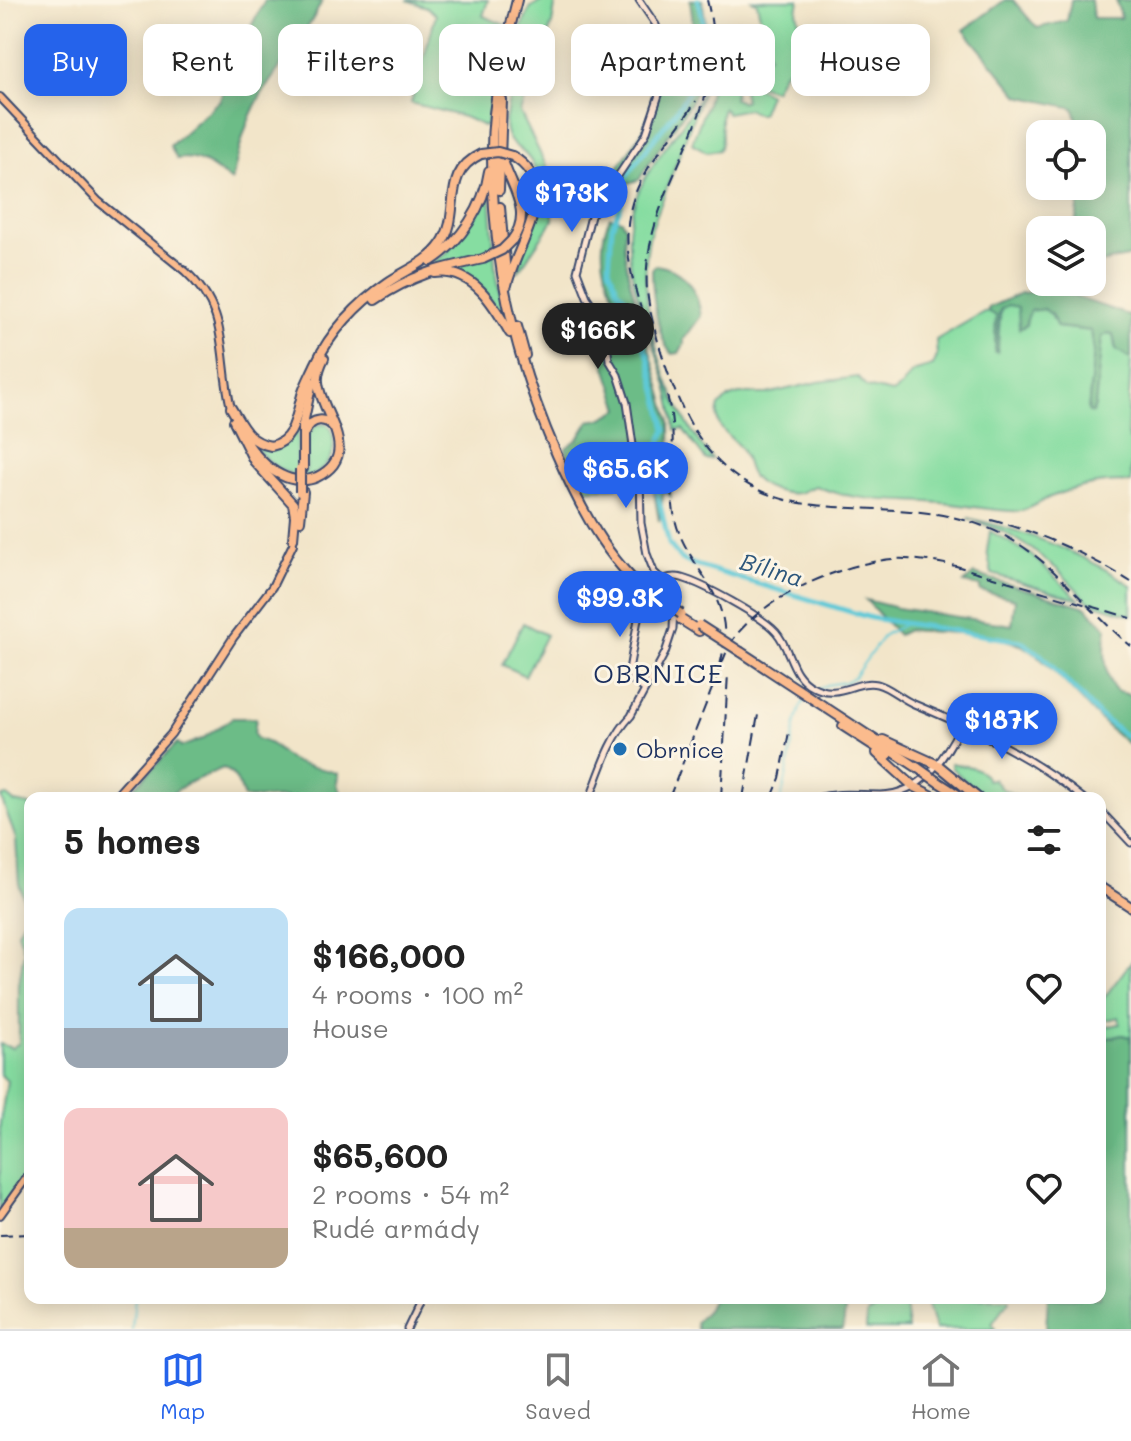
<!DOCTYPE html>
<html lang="en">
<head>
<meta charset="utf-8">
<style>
  body { margin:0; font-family:Mali,sans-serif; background:#f2f2f2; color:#222; height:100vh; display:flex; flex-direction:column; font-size:30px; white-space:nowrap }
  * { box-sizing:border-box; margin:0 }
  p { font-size:26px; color:#767676 }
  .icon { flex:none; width:44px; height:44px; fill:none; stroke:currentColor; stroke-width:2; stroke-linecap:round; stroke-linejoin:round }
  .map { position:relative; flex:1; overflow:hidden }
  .panel { position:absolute; left:24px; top:792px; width:1082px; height:512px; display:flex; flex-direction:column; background:#fff; border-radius:16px; box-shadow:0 4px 20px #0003 }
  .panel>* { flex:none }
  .hud { position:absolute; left:24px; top:24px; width:1084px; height:72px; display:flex; gap:16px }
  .buttons { position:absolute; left:1026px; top:120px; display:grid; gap:16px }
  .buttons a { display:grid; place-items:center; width:80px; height:80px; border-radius:16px; background:#fff; box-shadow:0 4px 20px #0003; font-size:40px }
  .price { position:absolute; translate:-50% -68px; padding:0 18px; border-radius:28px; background:#2563eb; color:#fff; font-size:26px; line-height:52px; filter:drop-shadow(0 2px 4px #0008) }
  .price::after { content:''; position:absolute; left:50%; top:48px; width:24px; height:18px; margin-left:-12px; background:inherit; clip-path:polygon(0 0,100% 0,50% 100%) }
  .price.selected { background:#222; color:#fff }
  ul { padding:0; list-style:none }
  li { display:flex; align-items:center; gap:24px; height:200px; padding:0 40px }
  li span { display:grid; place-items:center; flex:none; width:224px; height:160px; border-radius:16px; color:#555 }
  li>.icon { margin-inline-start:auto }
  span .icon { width:96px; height:96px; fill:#fffc; stroke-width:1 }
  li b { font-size:34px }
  h2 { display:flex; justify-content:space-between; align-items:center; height:96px; padding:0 40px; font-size:34px }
  .chip { padding:0 28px; border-radius:16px; background:#fff; box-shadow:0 4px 20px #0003; font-size:28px; line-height:72px }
  .chip.selected { background:#2563eb; color:#fff }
  .tabs { display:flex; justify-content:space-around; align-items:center; height:112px; border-top:2px solid #e0e0e0; background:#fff; font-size:22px; color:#767676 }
  .tabs a { display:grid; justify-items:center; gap:4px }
  .tabs .selected { color:#2563eb }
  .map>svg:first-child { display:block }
  .green { fill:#86dda1; stroke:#508680; stroke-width:2; fill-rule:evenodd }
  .forest { fill:#6cbc87; stroke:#447672; stroke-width:2 }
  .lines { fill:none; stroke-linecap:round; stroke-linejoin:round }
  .stream { stroke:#5ec9d7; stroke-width:2 }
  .river { stroke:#5ec9d7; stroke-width:5 }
  .secondary-casing { stroke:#3b4a6e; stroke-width:9 }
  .primary-casing { stroke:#3b4a6e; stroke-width:10 }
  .highway-casing { stroke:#3b4a6e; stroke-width:12 }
  .secondary { stroke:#fde4d1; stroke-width:5 }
  .primary { stroke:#fbbb8d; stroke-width:6 }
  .highway { stroke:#fbbb8d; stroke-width:8 }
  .rail { stroke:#1b2f5e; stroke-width:2; stroke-dasharray:12 6; stroke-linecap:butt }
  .highway-bridge-casing { stroke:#3b4a6e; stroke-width:12; stroke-linecap:butt }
  .highway-bridge { stroke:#fbbb8d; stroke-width:8 }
  .poi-dot { fill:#1f6fb2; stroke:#fcf5e5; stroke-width:3 }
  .labels { text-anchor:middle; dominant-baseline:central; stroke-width:6; stroke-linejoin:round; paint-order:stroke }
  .poi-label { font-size:22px; fill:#1b2f5e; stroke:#fcf5e5; text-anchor:start }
  .water-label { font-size:24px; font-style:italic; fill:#2c567c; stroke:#fcf5e5 }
  .quarter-label { font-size:26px; letter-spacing:2px; fill:#1b2f5e; stroke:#fcf5e5 }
</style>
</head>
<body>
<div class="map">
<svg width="1131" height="1329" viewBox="0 0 1131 1329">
  <rect width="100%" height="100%" fill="#fcf5e5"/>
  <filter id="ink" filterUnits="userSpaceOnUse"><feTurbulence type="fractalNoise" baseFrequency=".0125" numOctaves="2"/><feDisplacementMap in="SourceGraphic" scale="16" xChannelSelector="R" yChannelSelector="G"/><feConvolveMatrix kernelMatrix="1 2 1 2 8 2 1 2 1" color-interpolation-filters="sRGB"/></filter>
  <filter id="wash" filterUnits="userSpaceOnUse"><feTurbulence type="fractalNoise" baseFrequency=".006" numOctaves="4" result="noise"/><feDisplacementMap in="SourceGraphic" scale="32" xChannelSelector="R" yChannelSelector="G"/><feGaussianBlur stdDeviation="1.8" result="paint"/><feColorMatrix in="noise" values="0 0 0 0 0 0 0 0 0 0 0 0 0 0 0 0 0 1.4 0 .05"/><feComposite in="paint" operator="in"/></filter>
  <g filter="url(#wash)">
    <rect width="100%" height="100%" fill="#f2e5c9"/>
    <g class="green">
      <path d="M407,0H488L483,16L505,25L486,127L464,117L411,103L436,15L427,7ZM460,37L490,42L487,61L490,62L481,91L451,85Z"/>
      <path d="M545,0H556L552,24L520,112L553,180V220L518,272C524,234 553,201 532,163C522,144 506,149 505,123L521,28L531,7Z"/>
      <path d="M752,0H799L797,11L802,39L797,62L783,73L774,90L756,84L747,73L737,76L734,99L741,102L745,100L743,91L745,81L769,94L761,114H756L748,109L727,113L723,108C717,122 726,136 719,150L707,152L692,143L707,103L715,72L719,74C737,63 749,69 769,56L757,3Z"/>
      <path d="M706,83L650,233C634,304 665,404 712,459L706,460L683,429L675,430C670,353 608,276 636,198C652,155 689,125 706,83Z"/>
      <polygon points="490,191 495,265 505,318 482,288 445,270 480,256 420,271 375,296 446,254 488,192"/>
      <path d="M1016,304L1019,310V328L1026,325L1027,314L1030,310L1044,309L1051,314L1057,327L1088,330L1093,333L1094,351L1088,411L1092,413L1094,410L1102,336L1107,333L1113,334L1115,347L1131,359L1127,434L1129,439L1131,430V483C1107,480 1076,487 1053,496C1042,500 1032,508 1020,511C1010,513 967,506 953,504C904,499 861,504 815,486C809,488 803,492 798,493C784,495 760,488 752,476C747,469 747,461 743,453C736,436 711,432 719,406L730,397L739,394H767L818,382L858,377L866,387L892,393L902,386L912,372L933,366L937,356L936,340L984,312L991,311L996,316L995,350L997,352L1001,309L1007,305Z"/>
      <path d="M298,420L297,473L306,472L308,434L316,425L326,424L331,428C338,452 332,466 309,477C283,476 268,463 252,444C276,456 290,444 298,420Z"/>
      <path d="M968,518C1026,531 1081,552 1131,585V615L1089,602L1058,570L1033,550L1004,532Z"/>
      <polygon points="990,531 1030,554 1080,600 992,574 987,551"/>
      <polygon points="523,623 546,635 525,676 502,665"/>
      <path d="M951,763C964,767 980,764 987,780L993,779L1002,789L1017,796L983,798L951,767Z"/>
      <polygon points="7,796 14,802 30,805 30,1165 0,1209 0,1123 7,1081 0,1074 0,1044 12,1048 19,1043 19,986 24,951 18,932 27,913 19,883 16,839 1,797"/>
      <polygon points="1131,962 1131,1037 1122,1035 1100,1040 1100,1028 1120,1024 1119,1017 1100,1022 1100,1003"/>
      <polygon points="926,1298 1008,1298 1009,1300 992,1324 995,1329 935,1329"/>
      <polygon points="898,1302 903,1302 905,1305 908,1329 866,1329 867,1314 878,1309 893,1310"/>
    </g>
    <g class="forest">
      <path d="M265,0L322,1C306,36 280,64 260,97C245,122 238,153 232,181C214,168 199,155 177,159L170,146L220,100L237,53Z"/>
      <path d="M690,0H702C720,94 680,108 639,180L628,183L606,198L601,193L643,130L650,112L656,46L658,72L664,83L682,87L695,62L696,47Z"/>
      <polygon points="1005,0 1013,0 1037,28 1067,21 1071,0 1091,0 1093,18 1121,18 1116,0 1131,0 1131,256 1092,265 1092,230 1075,230 1081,186 1092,186 1092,134 1080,134 1074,108 1019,96 964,30"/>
      <path d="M610,217L621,220L625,227L624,247L629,278L670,421L671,497L664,490L659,521L648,456L617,475V487L585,490L567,453L566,448L578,439L589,421L601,419L620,409L600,349L609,346L613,322L619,304C604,279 596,245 610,217Z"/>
      <path d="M656,265C685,269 697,289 701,316L684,339V344L679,353L672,354C657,339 652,291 652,270Z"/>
      <polygon points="1055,290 1131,316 1131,359 1116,349 1113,334 1107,333 1102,337 1095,406 1092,413 1088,411 1094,351 1091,331 1057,327 1051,314 1044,309 1030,311 1025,326 1019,329 1018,307 1008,305 1001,309 999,314 998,351 995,352 996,316 988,311 988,308 1021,293"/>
      <path d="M974,574L1086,607L1107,628C1104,643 1103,683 1118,692C1119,692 1130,695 1131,695V746C1094,720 1069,681 1034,653C1007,631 942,633 908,630L898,635L866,600L897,608L1012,625L1015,599L980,591V586L964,583Z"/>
      <path d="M232,718H256L254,734L257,739C277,744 275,750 289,759C305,769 322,766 338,774L337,784L342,798H244C241,787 234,772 223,768L186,784L166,798H124L177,743L181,747L202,739Z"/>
      <polygon points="1122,1035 1131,1037 1131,1329 1046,1329 1048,1298 1100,1298 1100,1040"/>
      <polygon points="713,1298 900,1298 889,1307 846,1302 843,1329 697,1329 696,1322 708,1309"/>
    </g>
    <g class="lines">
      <g class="stream">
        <polyline points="813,693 826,685 845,682 854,677 884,635 903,625"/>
        <path d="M781,798C790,776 793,711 805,700"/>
        <polyline points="132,1329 135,1298"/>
      </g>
      <path class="river" d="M698,0C725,82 656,125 619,188L621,205L612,226L609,268L618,290L632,306L634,325L648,356L661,407L666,430L654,455L656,487L669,544L681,559L689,563L871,618L1021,641L1041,655L1100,716L1131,740"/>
    </g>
  </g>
  <g filter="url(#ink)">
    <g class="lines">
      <defs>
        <g id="secondary">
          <path d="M664,579C670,577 675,576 682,578C703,584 762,616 776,632C791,649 790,675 812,686C839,701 855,679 877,684C890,687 901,699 914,704C974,729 1032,757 1083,798"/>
          <polyline points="645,690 632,680 629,670 638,619 652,599"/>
          <path d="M590,798C601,770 610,738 631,716L665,653L673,629L674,604L667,584L654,572L647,554L641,523L640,473L634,452L627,403L618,375L609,360L604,322L587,297L577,271L591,216L646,134L663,83L661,41L656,25L639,0"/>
          <path d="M816,798C838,792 858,795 880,795C924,794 944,758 962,724"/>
          <polyline points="1100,810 1131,843"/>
          <polyline points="407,1329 422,1298"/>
        </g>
        <g id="primary">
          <path d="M0,97L98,201L185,271C231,312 218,356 231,408"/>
          <polyline points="114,798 171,734 233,638 272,587 293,544"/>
          <polyline points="0,1215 30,1173"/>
        </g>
        <g id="highway">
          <path d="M517,0C505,47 492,100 492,149C491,257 514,357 557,455C585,519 612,568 668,611"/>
          <path d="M502,157C510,187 534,211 512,240"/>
          <polyline points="499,190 502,100"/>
          <polyline points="500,207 506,274"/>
          <path d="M431,261C461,242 484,206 489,171"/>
          <path d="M435,273C473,268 494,305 510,333"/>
          <path d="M507,285C516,245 564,186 512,156"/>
          <path d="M375,300C411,275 441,268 483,259"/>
          <polyline points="517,326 525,355"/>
          <path d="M231,408C242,426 248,442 271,446C296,441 296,413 303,392C306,383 311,374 315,365C330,332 358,303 387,283C406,270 428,263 441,244C463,213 439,174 481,154"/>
          <polyline points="234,421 254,461 293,504 295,516 293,539"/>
          <path d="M305,432C312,417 326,417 335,429"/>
          <path d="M242,435C252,451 264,467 281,475C292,481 306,482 317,477C364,454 320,413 318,382C317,374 320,366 324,358"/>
          <polyline points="303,469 303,424 312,382"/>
          <polyline points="300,521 303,492"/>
          <polyline points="680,619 699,631"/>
          <polyline points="741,652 918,768"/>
          <polyline points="843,726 888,755"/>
          <polyline points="883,740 938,765 978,798"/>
          <polyline points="877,753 913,786 937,798"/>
          <polyline points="938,782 963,798"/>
          <polyline points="1100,887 1131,907"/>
        </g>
      </defs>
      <use href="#secondary" class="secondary-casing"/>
      <use href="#primary" class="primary-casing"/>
      <use href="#highway" class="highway-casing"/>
      <use href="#secondary" class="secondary"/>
      <use href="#primary" class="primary"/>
      <use href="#highway" class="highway"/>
      <g class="rail">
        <path d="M707,0C713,24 715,48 711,72C698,146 641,212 647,291C650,317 658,342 666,367C692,443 729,496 815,505C874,512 932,505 988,528C1048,552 1082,606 1131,646"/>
        <path d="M643,315C625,259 616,213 653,161C667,141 683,122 696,101"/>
        <path d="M667,396C679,436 667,478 675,519C679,538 689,553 699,569C728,612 731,635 714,685"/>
        <path d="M991,520C1041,533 1087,554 1131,582"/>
        <path d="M669,798L728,648C753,600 841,563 894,559C915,558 935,562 956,566L1131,618"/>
        <polyline points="721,798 728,673"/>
        <polyline points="743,798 758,715"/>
        <polyline points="772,798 780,778 789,732"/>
        <polyline points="0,1235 30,1234"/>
      </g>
      <defs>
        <g id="highway-bridge">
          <polyline points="481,154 498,152 512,156"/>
          <polyline points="483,259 502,250 512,240"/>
          <polyline points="300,492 300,469"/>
          <polyline points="668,605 681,614"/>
          <polyline points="699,625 741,652"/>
          <polyline points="918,768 938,782"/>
        </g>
      </defs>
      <use href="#highway-bridge" class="highway-bridge-casing"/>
      <use href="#highway-bridge" class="highway-bridge"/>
    </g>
  </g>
  <circle class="poi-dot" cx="620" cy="749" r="8"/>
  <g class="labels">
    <g class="poi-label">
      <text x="636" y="749">Obrnice</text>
    </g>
    <g class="water-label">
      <text transform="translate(772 569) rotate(17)">Bílina</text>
    </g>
    <g class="quarter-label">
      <text x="659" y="673">OBRNICE</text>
    </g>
  </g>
</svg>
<div class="buttons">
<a><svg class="icon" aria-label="locate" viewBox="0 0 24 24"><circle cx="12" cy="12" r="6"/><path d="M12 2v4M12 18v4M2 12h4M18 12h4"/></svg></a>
<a><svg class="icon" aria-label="layers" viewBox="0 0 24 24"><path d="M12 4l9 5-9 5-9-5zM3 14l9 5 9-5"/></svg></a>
</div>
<b class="price" style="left:572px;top:234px">$173K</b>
<b class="price selected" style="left:598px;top:371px">$166K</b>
<b class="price" style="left:626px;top:510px">$65.6K</b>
<b class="price" style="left:620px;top:639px">$99.3K</b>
<b class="price" style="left:1002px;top:761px">$187K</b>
<div class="hud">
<a class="chip selected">Buy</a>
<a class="chip">Rent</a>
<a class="chip">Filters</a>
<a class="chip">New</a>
<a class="chip">Apartment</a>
<a class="chip">House</a>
</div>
<section class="panel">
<h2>5 homes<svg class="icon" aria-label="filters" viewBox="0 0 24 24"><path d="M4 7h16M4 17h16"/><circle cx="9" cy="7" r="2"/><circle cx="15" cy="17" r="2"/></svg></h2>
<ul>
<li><span style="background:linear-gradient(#bfe0f5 75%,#9aa5b1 0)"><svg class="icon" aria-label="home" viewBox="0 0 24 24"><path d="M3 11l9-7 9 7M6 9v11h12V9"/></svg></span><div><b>$166,000</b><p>4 rooms · 100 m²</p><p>House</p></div><svg class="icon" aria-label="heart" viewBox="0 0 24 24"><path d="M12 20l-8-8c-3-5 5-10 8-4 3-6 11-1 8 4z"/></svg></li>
<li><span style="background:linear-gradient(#f6c9c9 75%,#b9a48a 0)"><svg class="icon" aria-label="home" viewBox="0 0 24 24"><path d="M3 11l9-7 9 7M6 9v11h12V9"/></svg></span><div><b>$65,600</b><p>2 rooms · 54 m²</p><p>Rudé armády</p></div><svg class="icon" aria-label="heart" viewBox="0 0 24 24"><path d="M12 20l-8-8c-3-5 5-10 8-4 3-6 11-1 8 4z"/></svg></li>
</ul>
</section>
</div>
<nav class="tabs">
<a class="selected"><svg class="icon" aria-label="map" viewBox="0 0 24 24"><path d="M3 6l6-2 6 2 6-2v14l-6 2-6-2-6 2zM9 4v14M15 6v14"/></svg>Map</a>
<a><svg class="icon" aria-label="saved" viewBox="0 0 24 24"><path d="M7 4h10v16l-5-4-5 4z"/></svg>Saved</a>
<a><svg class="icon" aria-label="home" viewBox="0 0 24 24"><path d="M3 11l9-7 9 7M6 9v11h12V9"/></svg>Home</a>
</nav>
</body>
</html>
